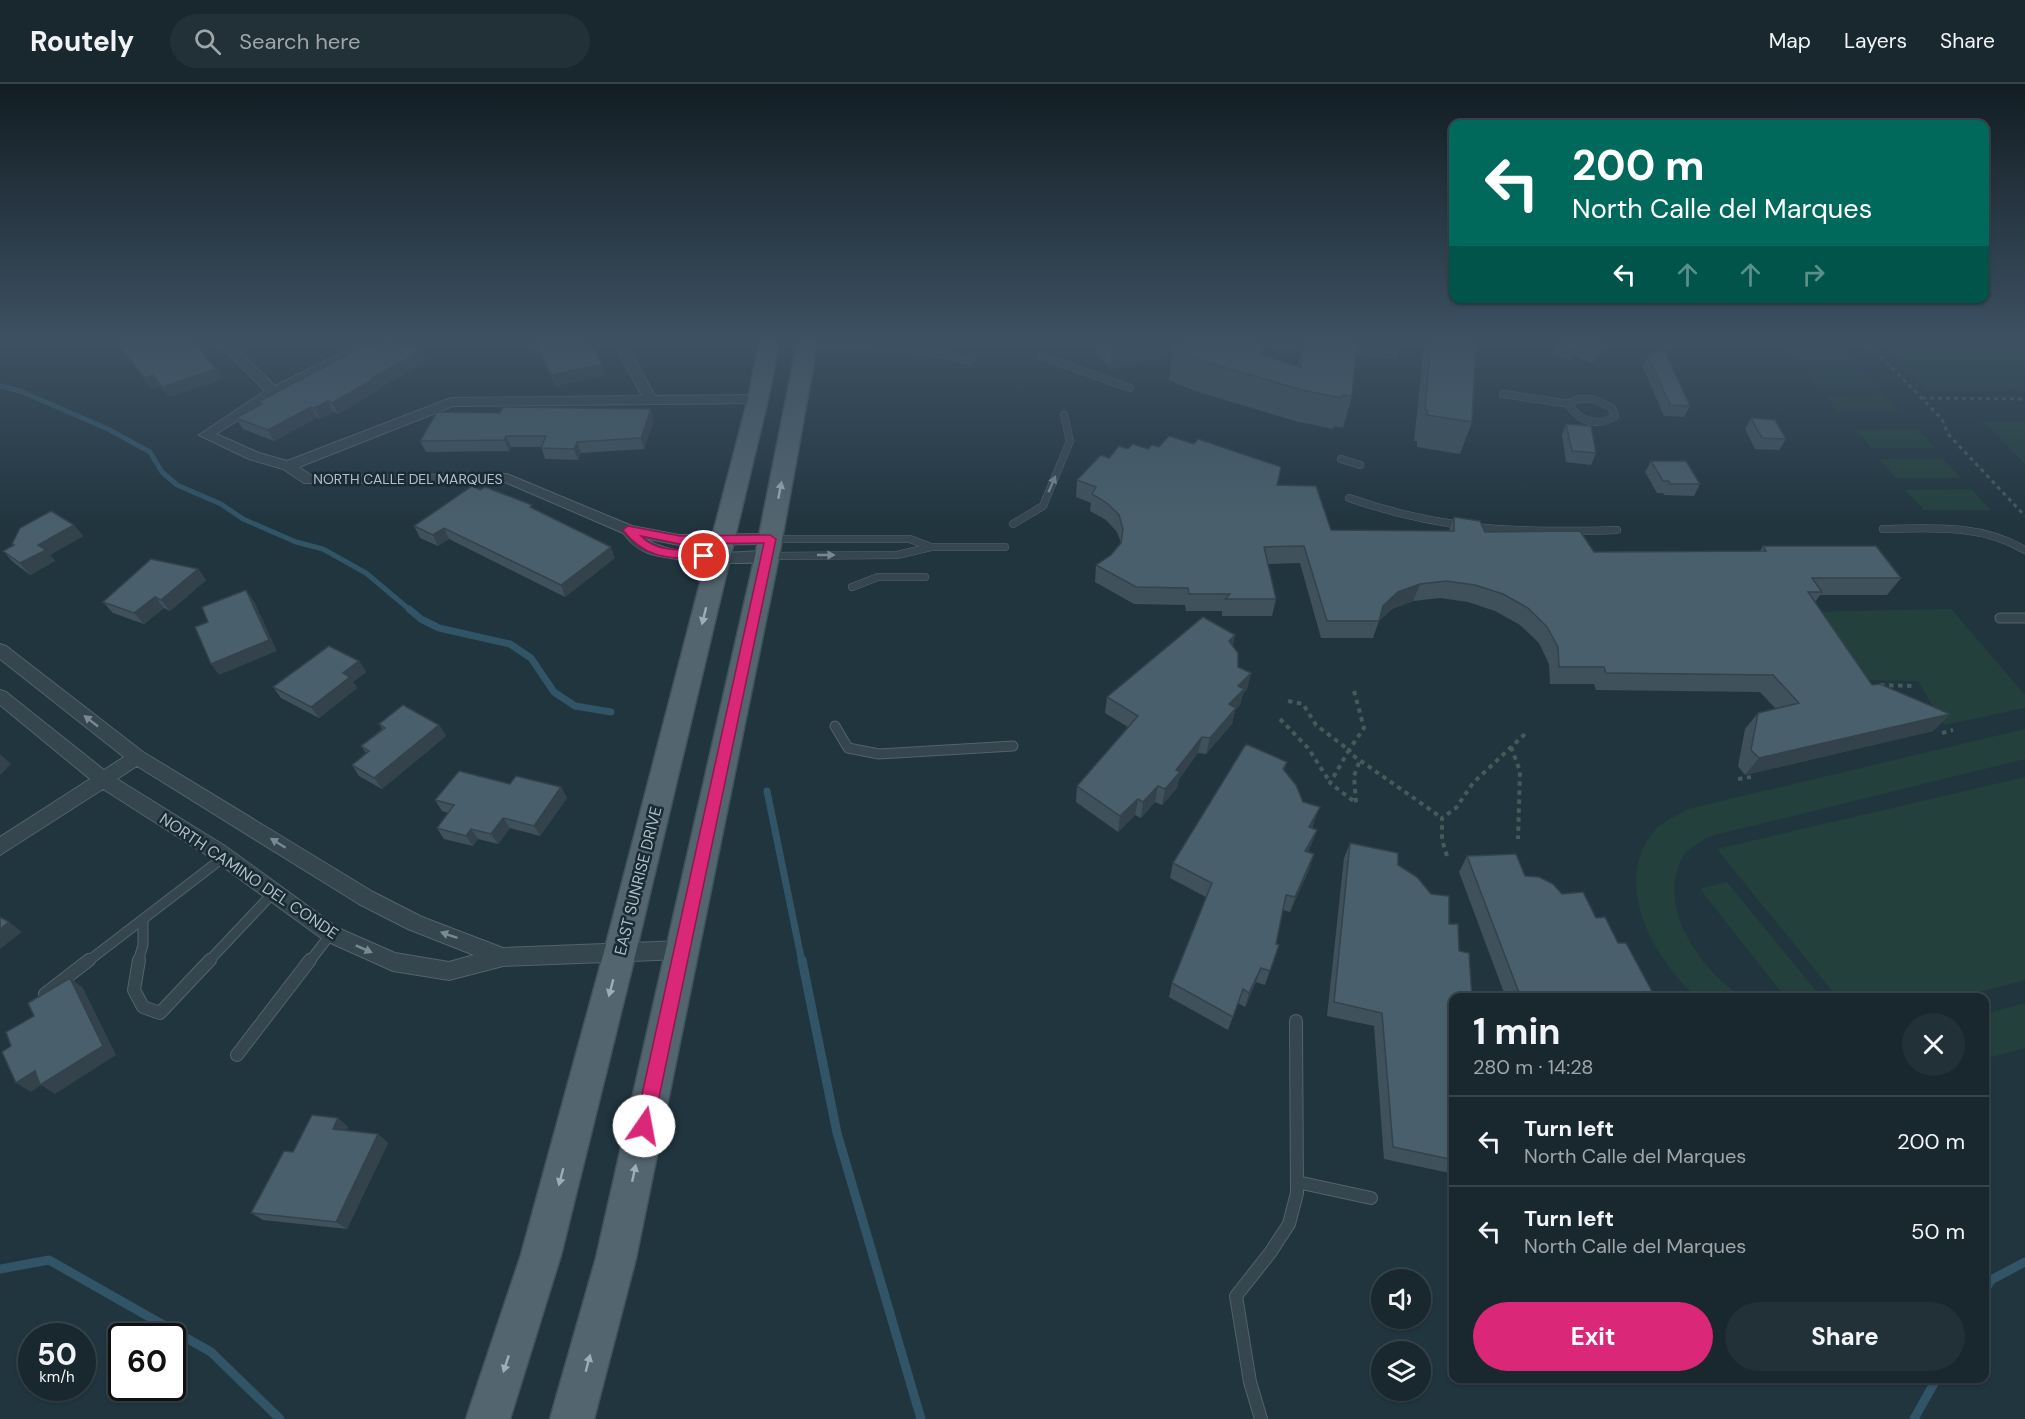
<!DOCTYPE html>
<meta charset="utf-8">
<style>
body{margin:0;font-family:"DM Sans",sans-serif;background:#223037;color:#f1f3f6;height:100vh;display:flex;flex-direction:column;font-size:22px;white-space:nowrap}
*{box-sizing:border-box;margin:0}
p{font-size:20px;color:#9fa6aa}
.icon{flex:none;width:33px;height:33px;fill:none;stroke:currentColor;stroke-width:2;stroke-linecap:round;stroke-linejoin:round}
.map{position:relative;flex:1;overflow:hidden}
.drawer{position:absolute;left:1449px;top:909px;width:540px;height:390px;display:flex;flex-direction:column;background:#19282f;border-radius:12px;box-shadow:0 2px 4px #0004,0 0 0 2px #37444b}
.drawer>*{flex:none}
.guide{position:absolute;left:1449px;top:36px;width:540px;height:183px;border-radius:12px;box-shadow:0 2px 4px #0004,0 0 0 2px #37444b;background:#00695c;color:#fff;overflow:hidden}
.fabs{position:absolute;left:1371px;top:1185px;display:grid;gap:12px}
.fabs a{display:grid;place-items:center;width:60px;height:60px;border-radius:50%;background:#19282f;box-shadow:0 2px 4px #0004,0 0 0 2px #37444b;font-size:30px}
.speed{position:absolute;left:18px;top:1239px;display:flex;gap:12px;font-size:30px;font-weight:700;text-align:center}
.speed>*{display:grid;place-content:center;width:78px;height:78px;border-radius:50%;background:#19282f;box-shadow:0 2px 4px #0004,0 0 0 2px #37444b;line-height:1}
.speed small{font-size:15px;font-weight:400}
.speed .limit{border:3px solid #111;border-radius:9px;background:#fff;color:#111}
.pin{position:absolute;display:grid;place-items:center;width:51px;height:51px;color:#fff;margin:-26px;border:3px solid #fff;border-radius:50%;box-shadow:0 2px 6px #0007}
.me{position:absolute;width:66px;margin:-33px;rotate:12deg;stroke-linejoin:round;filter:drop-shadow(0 0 4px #0008)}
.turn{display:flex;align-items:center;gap:21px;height:126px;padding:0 24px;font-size:27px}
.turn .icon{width:78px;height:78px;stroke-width:2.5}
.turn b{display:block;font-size:42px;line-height:51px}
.lanes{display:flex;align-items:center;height:57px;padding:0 24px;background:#0003;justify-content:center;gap:30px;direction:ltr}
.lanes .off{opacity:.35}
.round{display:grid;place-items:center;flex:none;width:63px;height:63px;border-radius:32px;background:#223037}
.summary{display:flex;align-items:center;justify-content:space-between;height:102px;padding:0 24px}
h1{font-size:36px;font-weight:700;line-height:45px}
.button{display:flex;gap:12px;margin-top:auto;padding:12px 24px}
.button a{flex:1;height:69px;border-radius:36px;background:#db2777;color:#fff;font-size:24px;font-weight:700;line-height:69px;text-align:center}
.button a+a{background:#223037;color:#f1f3f6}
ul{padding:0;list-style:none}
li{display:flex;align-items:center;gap:18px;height:90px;padding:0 24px;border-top:2px solid #37444b}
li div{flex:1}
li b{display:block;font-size:22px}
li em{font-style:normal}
header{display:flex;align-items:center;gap:36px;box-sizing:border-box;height:84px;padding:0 30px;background:#19282f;border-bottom:2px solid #37444b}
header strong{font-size:28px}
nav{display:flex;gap:33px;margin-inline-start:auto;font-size:21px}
.search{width:420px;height:54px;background:#223037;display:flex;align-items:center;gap:15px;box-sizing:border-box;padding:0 21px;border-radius:33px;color:#9fa6aa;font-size:22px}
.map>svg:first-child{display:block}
</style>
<header>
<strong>Routely</strong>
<div class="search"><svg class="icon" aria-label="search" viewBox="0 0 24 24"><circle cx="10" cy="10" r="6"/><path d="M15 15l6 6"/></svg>Search here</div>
<nav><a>Map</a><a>Layers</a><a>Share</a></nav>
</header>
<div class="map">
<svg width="2025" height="1335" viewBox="0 0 2025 1335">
<rect width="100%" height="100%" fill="#21353f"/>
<path fill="#23403d" d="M1632,255H1696L1702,264L1635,260Z
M1878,255H2025V306L1928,307Z
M1782,262H1839L1854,277L1796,278Z
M1860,285L1876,301L1817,302L1802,286Z
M1883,310L1900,327L1839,328L1824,311Z
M1982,337H2025V380Z
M1917,345L1935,364H1872L1855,346Z
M1942,374L1961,394H1896L1879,375Z
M1971,405L1991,426H1924L1905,406Z
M1951,525L2025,611V624L1944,641L1918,597L1857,596L1810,528Z
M2025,645V675L1707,753C1700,759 1687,765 1683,773C1655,822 1701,887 1742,913H1697C1654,876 1609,796 1656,745C1664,737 1678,731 1688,725Z
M2025,693V896L1960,913H1837L1717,765Z
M1727,798L1821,913H1785L1700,805Z
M2025,919V964L1985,975V930Z"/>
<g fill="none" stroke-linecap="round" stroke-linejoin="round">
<path stroke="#315466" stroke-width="5" d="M0,302L20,307L108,345L150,368L162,388L177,401L221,420L243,435L296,458L323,465L366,489L410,526"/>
<path stroke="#315466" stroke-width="7" d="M409,525L421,535L439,544L510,560L531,574L554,608L575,622L611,628
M767,707L802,878"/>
<path stroke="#315466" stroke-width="9" d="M802,876L837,1049L921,1335
M0,1185L49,1176L211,1268L280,1335
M1984,1208L1991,1196L2025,1178
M1914,1335L1937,1294"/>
<g stroke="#53636d" stroke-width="8">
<path id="lane-far2" d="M1263,255L1314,263
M807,261C862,260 915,263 969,277
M1346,266L1394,271
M1041,272L1130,304
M1503,310L1571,320
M1578,315H1593L1612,324L1615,332C1599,343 1581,338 1570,323L1573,317Z
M1341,375L1360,381
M1349,414C1444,447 1518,449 1617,446
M1013,440L1043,422L1070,357L1064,331
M1883,445C1933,444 1981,440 2025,466
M931,463H1005
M769,472L897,471L931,463L910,455H772
M852,503L878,493H925"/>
</g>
<g stroke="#53636d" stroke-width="11">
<path id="lane-far1" d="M2000,534H2025
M835,642L848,664L879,670L1013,662
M87,878L224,773
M138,878L143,861V835
M208,878L273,809
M309,878L331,850"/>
</g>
<g stroke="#53636d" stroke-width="14">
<path id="lane" d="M139,876L134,906L143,923L160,929L210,876
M45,910L89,876
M237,971L310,876
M1297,1098L1371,1114
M1261,1335L1250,1298L1236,1212L1270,1169L1289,1140L1297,1109L1296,937"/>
</g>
<g stroke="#53636d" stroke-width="2">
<path id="street" d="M214,255H227L275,302L369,255H385L278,311L216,350L259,369L287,377L451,314L642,312L612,255H624L655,312L758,311L765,315L758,319L453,322L299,383L312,392L507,390L632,442L679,451L770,450L778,455L770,460L679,461L644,454C679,476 727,468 767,467L775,472C765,486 666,476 648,469C637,465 630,458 623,449L505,398L304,399L283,385L249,375L199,351L265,307Z
M0,560L6,562L143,668L373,808L422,833L503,864L682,857L689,860L692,866L689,872L682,875L503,882L449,896L393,887L324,856L211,774L103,705L0,771V753L90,695L0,621V606L6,608L104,686L124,673L0,575ZM137,682L359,820L408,845L474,871L449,878L395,869L338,844L225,762L117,695Z"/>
</g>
<g stroke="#41525b" stroke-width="3">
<path id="primary" d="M760,255H780L768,315L636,868L561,1171L510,1335H466L521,1171L604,868L748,315Z
M798,255H818L779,472L636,1174L594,1335H550L596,1174L755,472Z"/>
</g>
<path stroke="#415c59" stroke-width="3" stroke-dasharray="4 4" stroke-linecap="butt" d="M1864,255L1942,335L1948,350L2025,432
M1922,314L2025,315"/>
<path stroke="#415c59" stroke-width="4" stroke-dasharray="4.5 4.5" stroke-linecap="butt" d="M1880,601L1912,602
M1354,607L1364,644L1349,666L1351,670L1442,734
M1288,617L1303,620L1316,641L1349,666L1330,699L1356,719L1354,692L1360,676
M1280,635L1308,664L1330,698
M1942,649L1953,646
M1511,663L1520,687L1518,755
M1738,695L1751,693
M1447,772L1442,756V734L1456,724L1473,699L1525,650"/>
<use href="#lane-far2" stroke="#35464f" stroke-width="7"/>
<use href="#lane-far1" stroke="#35464f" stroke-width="9"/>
<use href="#lane" stroke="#35464f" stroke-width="12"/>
<use href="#street" fill="#35464f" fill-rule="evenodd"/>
<use href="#primary" fill="#53656f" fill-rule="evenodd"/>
</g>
<path fill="#3f525c" d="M109,255H191L223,295L170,313L160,302L152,305L121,265Z
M528,255H588L602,280L605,291L556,302L539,269L535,270Z
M1097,255H1168L1166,275L1110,285L1096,269Z
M1304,255H1354L1352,312L1343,344L1334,342L1333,345L1295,337L1195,307L1169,296L1173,265L1264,271L1298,282Z
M1425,255H1476L1472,338L1460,370L1417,363V357H1414Z
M1561,255H1609L1607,260L1593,279L1573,272L1570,276L1552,270L1556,261Z
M365,265L421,267L426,278L378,305L379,306L338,330L333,328L320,335L317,334L274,357L243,345L236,334L260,321L258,318Z
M1648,272L1690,322L1684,333L1664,332L1643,283Z
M1751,334L1786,355L1779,366L1755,365L1745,345Z
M654,336L644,365L581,369L578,376L545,375L541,363H511L509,367L426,368L420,357Z
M1566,340L1596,369L1591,381L1566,378L1562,351Z
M1128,365H1148L1277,401L1331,446L1449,447L1454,433L1485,448L1594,468L1760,467L1763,462L1901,494L1887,511H1820L1815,518L1872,601L1950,630L1933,647L1745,691L1738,682L1745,645L1758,629L1776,625L1760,608L1596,606L1594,600H1550L1549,580L1539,559L1520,541L1495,527L1468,518L1440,514L1413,517L1392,525L1379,537L1373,554H1321L1300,479L1268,480L1276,515L1272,532H1222V527H1186L1185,521L1134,520L1095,498L1096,481L1111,471L1121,459L1117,448L1106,436L1090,427L1091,419L1076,413L1077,396L1109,374Z
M1651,377L1700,400L1694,412L1664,411L1663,409H1657L1645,388Z
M533,424L615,474L565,513L449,455L438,462L420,454L414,442Z
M74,441L83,452L50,471L55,477L30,491L13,478L3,467L14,461L12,460Z
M198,485L206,496L170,527L164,524L144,540L113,529L103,518Z
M1233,563L1238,583L1251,589L1247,605L1243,610L1240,621L1235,626L1232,640L1206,670L1198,669L1179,695L1177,704L1162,721L1155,718L1141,734L1135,731L1118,748L1076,718L1077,702L1128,643L1105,629L1107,613Z
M359,577L366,588L353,598L357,604L319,634L281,614L273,603Z
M379,640L439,641L446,652L382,705L359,692L352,681L366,669L361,662L382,645Z
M1287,678L1284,686L1314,739L1312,744L1317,746L1311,761L1308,768L1314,770L1309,786L1290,828L1283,826L1276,860L1279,861L1265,901L1256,898L1245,923L1238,919L1228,946L1169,913L1172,899L1206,813L1170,794L1173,779Z
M510,700L561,703L567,714L540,752L510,744L498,760L478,755L473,762L444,755L437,744L449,729L442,727L435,716Z
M1350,759L1398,781L1449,840L1454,914V1090L1384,1075L1374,942L1327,932L1344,774Z
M1467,772L1525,792L1562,810L1596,834L1618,859L1654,914H1506L1459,788Z
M338,1034L348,1043L346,1047L378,1050L388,1059L347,1145L263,1136L251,1129L293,1068Z"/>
<path fill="#33424b" d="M647,255H658L648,257Z
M1112,255H1168L1166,275L1110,285Z
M1265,255H1267L1263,276L1259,270Z
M1608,255H1609L1607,260L1593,279L1597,270Z
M535,258L539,269L535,270L531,259Z
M421,267L426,278L378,305L379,306L338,330L332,319L372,294Z
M602,280L605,291L556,302L552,291Z
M216,285L223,295L170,313L162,303Z
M153,291L160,302L152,305L145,294Z
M328,317L333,328L320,335L314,324Z
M311,323L317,334L274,357L268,346Z
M651,325L654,336L644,365L641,354Z
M506,352L511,363L509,367L504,356Z
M577,358L581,369L578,376L574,365Z
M74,441L83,452L50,471L55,477L30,491L20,479L38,461Z
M444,444L449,455L438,462L433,451Z
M611,463L615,474L565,513L561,501Z
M198,485L206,496L170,527L161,516Z
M1420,500L1413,517L1392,525L1379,537L1383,522L1398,508Z
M246,506L254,517L277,567L219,591L211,580Z
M155,513L164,524L144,540L134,529Z
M1235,551L1232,568L1229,557Z
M359,577L366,588L353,598L357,604L319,634L311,623L343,589Z
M1251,589L1247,605L1243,610L1240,621L1235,626L1232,640L1206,670L1210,654L1238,602Z
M1950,630L1933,647L1745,691L1759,674Z
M439,641L446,652L382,705L374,694Z
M1202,653L1198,669L1179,695L1177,704L1162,721L1165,705L1176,686Z
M0,670L11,680L0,691Z
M1158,702L1155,718L1141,734L1143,718Z
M561,703L567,714L540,752L534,742Z
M1138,715L1135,731L1118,748L1120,732Z
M1320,723L1314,739L1303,758L1309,743Z
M503,734L510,744L498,760L491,750Z
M471,745L478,755L473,762L466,752Z
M1317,746L1311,761L1300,782L1305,767Z
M1314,770L1309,786L1290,828L1295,813Z
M9,838L22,848L0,865V845Z
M1261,884L1256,898L1245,923L1249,909Z
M70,894L83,904L116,971L55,1010L41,1001L31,1008L16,999Z
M338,1034L348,1043L343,1053L333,1045Z
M378,1050L388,1059L347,1145L336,1138Z"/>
<path fill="#495f6b" stroke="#33424b" stroke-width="1.5" d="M114,255H191L216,285L162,303L153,291L145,294Z
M383,255H392L421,267L372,294L374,295L332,319L328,317L314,324L311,323L268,346L236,334L262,320L258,318L337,276L361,263L365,265Z
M529,255H588L602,280L552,291L535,258L531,259Z
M1183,255H1265L1259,270L1301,283L1304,255H1354L1357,256L1352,312L1342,311L1341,314L1302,306L1199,276L1173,265Z
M1431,255H1476L1472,338L1427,331V326H1425Z
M1561,255H1608L1597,270L1577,263L1574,267L1556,261Z
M1664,265L1690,322L1670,321L1648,272Z
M503,323L651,325L641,354L577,358L574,365L541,364L546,352H506L504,356L420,357L437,328L500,329Z
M1751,334L1775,336L1786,355L1762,354Z
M1566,340L1591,342L1596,369L1572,367Z
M1169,352L1194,360L1198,355L1281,383L1277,401L1316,402L1331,446L1454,447V433L1480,437L1485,448L1580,447L1594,468L1766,467L1763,462H1876L1901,494H1812L1822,508H1808L1872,601L1880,600L1950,630L1759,674L1751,666L1758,629L1799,619L1773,591L1606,589L1604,583H1559L1558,563L1547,543L1528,524L1503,510L1475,501L1446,497L1420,500L1398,508L1383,522L1379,537H1327L1304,462L1264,463L1276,515H1225L1230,510H1189L1188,504L1136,503L1096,481L1111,471L1121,459L1123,445L1119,431L1107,419L1092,410L1096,403L1077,396L1101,371L1109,374L1119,362L1128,365L1133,360L1148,365L1152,361L1159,363Z
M1651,377H1686L1700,400H1670L1669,397H1663Z
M472,402L480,406L485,403L532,421L530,423L611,463L561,501L444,444L433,451L414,442Z
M51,427L74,441L38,461L46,466L20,479L3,467L14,461L12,460L20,444Z
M151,475L198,485L161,516L155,513L134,529L103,518Z
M246,506L269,556L211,580L195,543L208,538L202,523Z
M1203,533L1235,551L1229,557L1238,569V583L1251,589L1238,602L1244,605L1229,620L1236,624L1210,654L1202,653L1176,686L1180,688L1165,705L1158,702L1143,718L1138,715L1120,732L1077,702L1138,632L1107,613Z
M329,562L359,577L343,589L350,593L311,623L273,603Z
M403,621L439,641L374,694L352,681L369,667L361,662L385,644L379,640Z
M1246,660L1287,678L1283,685L1296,701L1303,718L1320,723L1309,743L1317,746L1305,767L1314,770L1295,813L1286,811L1276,860L1279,861L1270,887L1261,884L1249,909L1243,905L1233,933L1172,899L1212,799L1173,779Z
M459,687L510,700L516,692L561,703L534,742L503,734L491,750L471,745L466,752L437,744L454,721L435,716Z
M1350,759L1398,769V781L1417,793L1431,810L1449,812V840H1458L1459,867L1469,869L1472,914H1454V1076L1393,1063L1382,929L1334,918Z
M1516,770L1525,792L1539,793L1553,800L1562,810L1583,808L1596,834L1605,833L1618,859H1626L1655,913L1521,914L1467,772Z
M0,833L9,838L0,845Z
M70,894L103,962L40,1001L35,987L16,999L2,968L11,962L6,948L34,932L28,919Z
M312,1031L338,1034L333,1045L378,1050L336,1138L251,1129L284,1067L293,1068Z"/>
<defs><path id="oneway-solid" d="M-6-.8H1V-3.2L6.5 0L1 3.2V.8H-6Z" transform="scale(1.5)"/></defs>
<g fill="#798993">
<use href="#oneway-solid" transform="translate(1052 400) rotate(-67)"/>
<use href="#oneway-solid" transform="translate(826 471)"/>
<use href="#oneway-solid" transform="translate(91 637) rotate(-142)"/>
<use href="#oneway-solid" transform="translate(278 759) rotate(-148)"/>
<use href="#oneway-solid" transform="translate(449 851) rotate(-161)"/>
<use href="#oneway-solid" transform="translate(364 865) rotate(24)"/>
</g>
<g fill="#9eaeb8">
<use href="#oneway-solid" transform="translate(780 406) rotate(-79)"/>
<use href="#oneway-solid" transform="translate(704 532) rotate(104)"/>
<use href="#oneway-solid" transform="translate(611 904) rotate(105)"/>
<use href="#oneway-solid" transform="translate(634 1089) rotate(-78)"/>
<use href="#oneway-solid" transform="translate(561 1093) rotate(105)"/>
<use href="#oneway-solid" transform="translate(588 1279) rotate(-75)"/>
<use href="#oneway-solid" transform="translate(506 1280) rotate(108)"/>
</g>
<linearGradient id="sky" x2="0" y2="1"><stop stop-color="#121d23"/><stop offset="0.58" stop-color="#3d5163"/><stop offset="1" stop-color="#3d5163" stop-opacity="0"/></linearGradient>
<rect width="2025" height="442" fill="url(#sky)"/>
<path fill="#db2777" stroke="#8e194d" stroke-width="1.5" d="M628,442L680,452L770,451L776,455L653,1042L650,1048L644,1050L638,1048L635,1042L764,459L680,460L641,452C663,475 696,459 710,472L704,476C670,474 645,475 623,446Z"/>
<g text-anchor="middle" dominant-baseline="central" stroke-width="5" stroke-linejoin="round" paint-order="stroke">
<g font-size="14" fill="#b1c0ca" stroke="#1a2b34">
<text x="408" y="395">NORTH CALLE DEL MARQUES</text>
</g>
<g font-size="16" fill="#b1c0ca" stroke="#1a2b34">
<text transform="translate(249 792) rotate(34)">NORTH CAMINO DEL CONDE</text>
<text transform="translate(638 797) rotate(-76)">EAST SUNRISE DRIVE</text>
</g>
</g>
</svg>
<div class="fabs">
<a><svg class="icon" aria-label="sound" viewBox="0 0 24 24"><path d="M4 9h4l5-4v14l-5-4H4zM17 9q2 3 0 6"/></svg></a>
<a><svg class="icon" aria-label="layers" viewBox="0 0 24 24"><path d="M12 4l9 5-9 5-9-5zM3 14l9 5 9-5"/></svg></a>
</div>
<div class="speed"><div>50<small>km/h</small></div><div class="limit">60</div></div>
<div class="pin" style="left:704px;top:472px;background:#d93025"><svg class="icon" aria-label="arrive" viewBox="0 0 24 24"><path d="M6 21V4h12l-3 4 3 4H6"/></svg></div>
<svg class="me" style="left:644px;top:1042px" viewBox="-20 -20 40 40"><circle r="19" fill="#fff"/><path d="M0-13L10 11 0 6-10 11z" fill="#db2777"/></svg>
<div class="guide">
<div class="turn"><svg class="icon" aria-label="left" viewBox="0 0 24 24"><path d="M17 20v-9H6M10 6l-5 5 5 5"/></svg><div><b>200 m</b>North Calle del Marques</div></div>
<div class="lanes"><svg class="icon" aria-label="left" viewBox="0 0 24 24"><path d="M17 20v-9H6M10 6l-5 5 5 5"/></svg><svg class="icon off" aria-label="ahead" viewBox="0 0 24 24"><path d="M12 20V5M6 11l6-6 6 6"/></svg><svg class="icon off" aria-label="ahead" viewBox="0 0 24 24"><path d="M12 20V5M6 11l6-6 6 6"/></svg><svg class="icon off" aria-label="right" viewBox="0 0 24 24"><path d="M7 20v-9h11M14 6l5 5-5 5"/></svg></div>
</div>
<section class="drawer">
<div class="summary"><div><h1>1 min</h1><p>280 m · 14:28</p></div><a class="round"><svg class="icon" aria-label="close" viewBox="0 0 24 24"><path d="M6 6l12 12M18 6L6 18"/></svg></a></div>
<ul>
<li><svg class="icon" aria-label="left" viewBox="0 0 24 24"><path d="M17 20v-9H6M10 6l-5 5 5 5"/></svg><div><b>Turn left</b><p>North Calle del Marques</p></div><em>200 m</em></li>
<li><svg class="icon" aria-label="left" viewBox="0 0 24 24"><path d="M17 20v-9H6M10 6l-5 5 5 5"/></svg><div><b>Turn left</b><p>North Calle del Marques</p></div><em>50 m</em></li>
</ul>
<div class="button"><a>Exit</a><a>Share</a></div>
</section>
</div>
